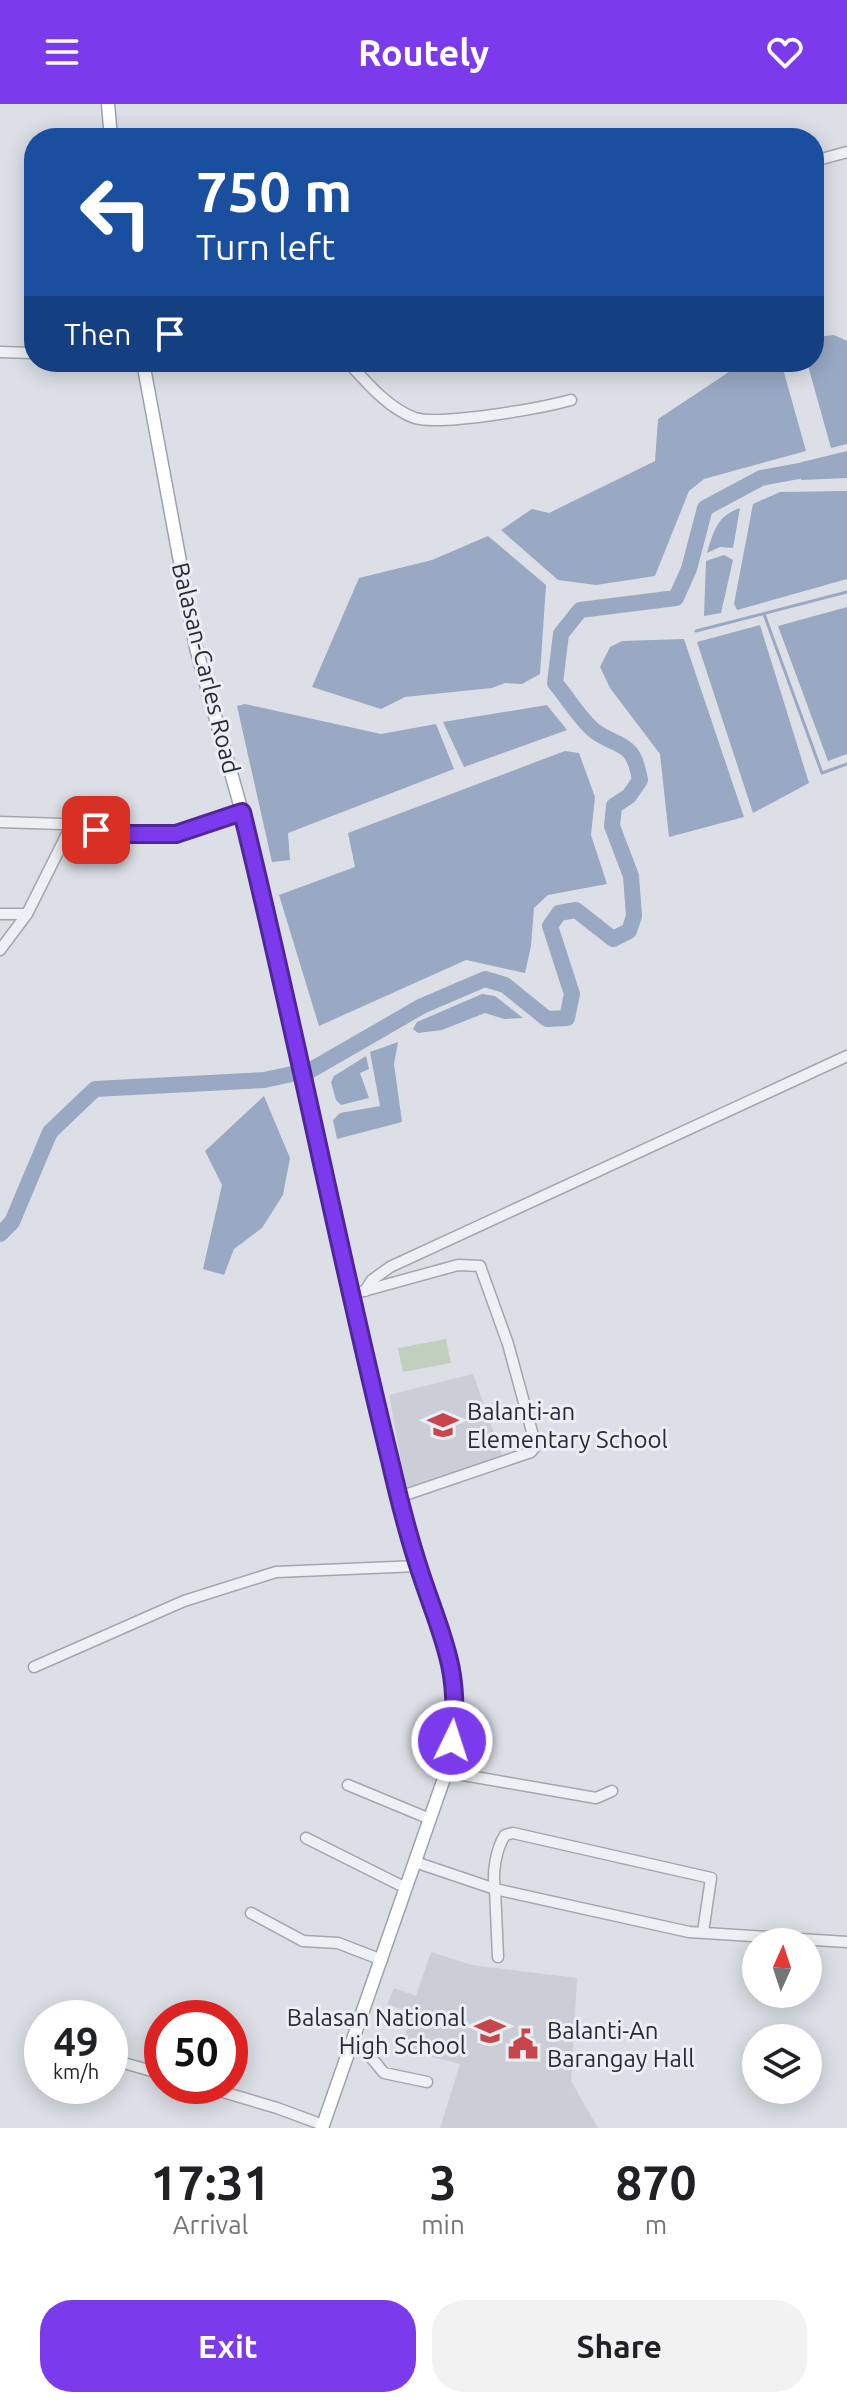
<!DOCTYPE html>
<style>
body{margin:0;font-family:Ubuntu,sans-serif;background:#f2f2f2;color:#202124;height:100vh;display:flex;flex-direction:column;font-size:30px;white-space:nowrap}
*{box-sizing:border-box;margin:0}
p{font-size:26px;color:#757577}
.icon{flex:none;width:44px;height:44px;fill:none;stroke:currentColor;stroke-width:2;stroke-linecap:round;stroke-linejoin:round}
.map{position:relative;height:2024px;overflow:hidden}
.sheet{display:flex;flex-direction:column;background:#fff;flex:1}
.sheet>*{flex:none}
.top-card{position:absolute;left:24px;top:24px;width:800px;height:244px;border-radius:32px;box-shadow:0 4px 20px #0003;background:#1a4fa0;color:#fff;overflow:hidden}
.needle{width:52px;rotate:3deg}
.controls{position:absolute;left:742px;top:1824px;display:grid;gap:16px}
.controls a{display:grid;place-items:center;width:80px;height:80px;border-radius:50%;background:#fff;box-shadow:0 4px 20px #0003;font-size:40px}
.speed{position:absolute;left:24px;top:1896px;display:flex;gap:16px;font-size:40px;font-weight:700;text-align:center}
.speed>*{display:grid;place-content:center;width:104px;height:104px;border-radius:50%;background:#fff;box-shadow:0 4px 20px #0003;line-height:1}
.speed small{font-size:20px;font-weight:400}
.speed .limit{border:12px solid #d22;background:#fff;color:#111}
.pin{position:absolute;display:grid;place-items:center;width:68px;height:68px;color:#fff;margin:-34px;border-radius:16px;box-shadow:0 4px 12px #0006}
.me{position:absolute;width:88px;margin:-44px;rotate:4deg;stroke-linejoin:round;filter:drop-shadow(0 0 6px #0008)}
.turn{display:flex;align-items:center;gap:28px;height:168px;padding:0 40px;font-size:36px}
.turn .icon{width:104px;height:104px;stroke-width:2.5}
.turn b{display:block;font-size:56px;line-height:68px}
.then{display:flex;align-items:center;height:76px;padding:0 40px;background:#0003;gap:16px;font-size:30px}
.eta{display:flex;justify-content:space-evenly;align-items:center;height:136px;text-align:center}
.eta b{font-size:48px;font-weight:700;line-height:56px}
.button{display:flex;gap:16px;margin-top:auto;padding:16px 40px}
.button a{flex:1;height:92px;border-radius:32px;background:#7c3aed;color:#fff;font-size:32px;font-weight:700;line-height:92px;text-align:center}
.button a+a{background:#f2f2f2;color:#202124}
header{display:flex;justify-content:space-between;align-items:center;height:104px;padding:0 40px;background:#7c3aed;color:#fff;font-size:36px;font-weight:700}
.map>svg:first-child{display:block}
</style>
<header><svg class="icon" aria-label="menu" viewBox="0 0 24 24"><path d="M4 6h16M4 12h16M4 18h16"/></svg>Routely<svg class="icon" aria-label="heart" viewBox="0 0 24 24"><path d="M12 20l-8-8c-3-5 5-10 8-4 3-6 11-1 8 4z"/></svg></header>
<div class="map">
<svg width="847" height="2024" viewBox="0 0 847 2024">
<rect width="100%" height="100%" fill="#dcdfe6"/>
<path fill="#cbced7" d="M473,1270L502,1351L406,1383L389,1291Z
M431,1848L472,1861L577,1874L571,1977L598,2024H440L460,1960L401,1945L412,1909L387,1900L394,1884L416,1892Z"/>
<path fill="#c0cfbe" d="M446,1235L451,1259L403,1268L398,1244Z"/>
<path fill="#99a9c4" d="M834,231L847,237V340L831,344L807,258H814V233Z
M744,258H781L806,347L704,375L689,387L655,472L596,481L558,476L501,426L532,405L549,409L655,357L658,315Z
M847,347V374L801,376L802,358Z
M847,387V475L737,506L734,500L753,400L780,388Z
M740,404L733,444L720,443L707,449C714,426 717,412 740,404Z
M488,432L546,481L540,570L522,580L505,579L492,584L405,593L381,605L312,583L359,474L432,456Z
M724,451L733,456L721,509L704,512L706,457Z
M847,503V650L828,657L778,522Z
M760,521L809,679L753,709L697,538Z
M684,535L744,713L669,733L660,650L610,584L600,563L610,543L622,537Z
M245,600L381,630L436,620L454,665L288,729L290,756L272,758L237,602Z
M547,601L567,626L464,663L443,618Z
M565,647L579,649L595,693L591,731L607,780L548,791L534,804L531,842L525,869L466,856L319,922L279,791L355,763L348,729Z
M482,890L495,892L523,914L504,915L485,909L442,926L418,929L413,925L417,918Z
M398,938L394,960L402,1018L337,1035L333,1016L340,1009L380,1002L370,948Z
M366,952L369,965L360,969L369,994L341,1001L336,996L331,978L334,972Z
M264,992L290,1054L283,1091L262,1124L234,1145L224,1171L203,1165L222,1081L205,1047Z"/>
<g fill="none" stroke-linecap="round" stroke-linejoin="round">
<path stroke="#99a9c4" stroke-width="3" d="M764,510L822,669L847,660
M696,527L847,488"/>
<path stroke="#99a9c4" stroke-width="16" d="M0,1130L12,1118L50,1028L95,985L264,976L311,966L422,902L485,875L505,881L547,915L567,914L572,890L550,822L559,809L576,806L613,835L629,827L634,812L631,772L612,722L614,702L629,692L640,676C633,637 623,646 596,628C581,617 568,594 555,579L561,530L580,506L676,494L689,465L705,404L761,374L847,358"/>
<g stroke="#a2a6af" stroke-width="13">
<path id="minor" d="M814,57L847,48
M0,248L34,249
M348,258C366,278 389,305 415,314C442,322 542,304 571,296
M0,718L62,720L121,730L157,731L176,730L242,708
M0,810H27
M0,846L27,810L71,722
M365,1187L372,1176L390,1163L847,952
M349,1191L458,1161L480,1162L508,1240L534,1335L535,1343L531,1348L399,1393
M34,1563L184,1497L276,1468L418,1462
M446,1668L596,1694L612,1687
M348,1681L430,1715
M306,1734L406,1784
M415,1758L495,1785L498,1853
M251,1809L303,1837L338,1839L382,1856
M703,1828L711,1774L513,1729L505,1731C496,1745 492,1769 495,1785L689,1828L847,1838
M352,1940L369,1951L384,1969L427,1978
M110,1955L162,1970
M203,1982L277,2004L323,2021"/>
</g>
<g stroke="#9ca2b1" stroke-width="15">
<path id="major" d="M108,0L111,34
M143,258L196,544L242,708L259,777L305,980L349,1191L399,1393L418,1462L444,1534L453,1567L455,1614L449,1660L322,2024"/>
</g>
<use href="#minor" stroke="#eff0f4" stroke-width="10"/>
<use href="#major" stroke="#fff" stroke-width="12"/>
</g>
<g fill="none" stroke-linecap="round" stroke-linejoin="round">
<g stroke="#51269a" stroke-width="20">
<path id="route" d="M96,726L121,730H176L242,708C295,923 337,1141 390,1356C398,1391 407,1427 418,1461C439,1528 462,1563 452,1637"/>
</g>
<use href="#route" stroke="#7c3aed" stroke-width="14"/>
</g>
<defs>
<g id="school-bare" transform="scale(2.4)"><path d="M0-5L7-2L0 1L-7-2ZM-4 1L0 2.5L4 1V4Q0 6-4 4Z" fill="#c6464c" stroke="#ebeef3" stroke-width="2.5" paint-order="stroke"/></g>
<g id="civic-bare" transform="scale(2.4)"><path d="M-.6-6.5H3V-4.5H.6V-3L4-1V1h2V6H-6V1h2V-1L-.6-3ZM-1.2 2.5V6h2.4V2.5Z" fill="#c6464c" stroke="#ebeef3" stroke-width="2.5" paint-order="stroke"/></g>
</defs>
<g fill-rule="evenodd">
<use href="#school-bare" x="443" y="1321"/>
<use href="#school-bare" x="490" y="1927"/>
<use href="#civic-bare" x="523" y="1940"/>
</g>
<g text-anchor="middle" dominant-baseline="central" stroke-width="6" stroke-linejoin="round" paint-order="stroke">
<g font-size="24" fill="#272c3b" stroke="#ebeef3">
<text transform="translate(206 564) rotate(76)">Balasan-Carles Road</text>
</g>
<g font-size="24" fill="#272c3b" stroke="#ebeef3" text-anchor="start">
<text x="467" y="1307">Balanti-an<tspan x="467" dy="28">Elementary School</tspan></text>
<text x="466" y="1913" text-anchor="end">Balasan National<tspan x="466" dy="28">High School</tspan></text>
<text x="547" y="1926">Balanti-An<tspan x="547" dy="28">Barangay Hall</tspan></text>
</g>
</g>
</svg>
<div class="controls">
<a><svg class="needle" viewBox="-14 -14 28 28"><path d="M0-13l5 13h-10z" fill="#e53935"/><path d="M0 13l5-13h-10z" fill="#757577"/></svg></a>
<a><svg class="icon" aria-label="layers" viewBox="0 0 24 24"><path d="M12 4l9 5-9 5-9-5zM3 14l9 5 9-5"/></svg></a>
</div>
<div class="speed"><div>49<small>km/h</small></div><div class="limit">50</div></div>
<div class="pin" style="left:96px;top:726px;background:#d93025"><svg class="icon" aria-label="arrive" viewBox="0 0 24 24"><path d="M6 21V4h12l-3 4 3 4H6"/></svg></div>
<svg class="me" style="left:452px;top:1637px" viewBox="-20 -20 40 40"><circle r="17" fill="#7c3aed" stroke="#fff" stroke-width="3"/><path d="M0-11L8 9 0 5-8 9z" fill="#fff"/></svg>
<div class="top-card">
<div class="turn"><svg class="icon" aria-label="left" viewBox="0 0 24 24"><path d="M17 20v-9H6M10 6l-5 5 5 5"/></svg><div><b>750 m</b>Turn left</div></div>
<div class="then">Then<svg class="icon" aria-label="arrive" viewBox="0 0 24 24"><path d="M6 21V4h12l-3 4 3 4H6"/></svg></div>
</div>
</div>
<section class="sheet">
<div class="eta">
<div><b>17:31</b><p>Arrival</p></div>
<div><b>3</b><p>min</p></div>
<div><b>870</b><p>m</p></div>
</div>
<div class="button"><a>Exit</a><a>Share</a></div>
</section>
